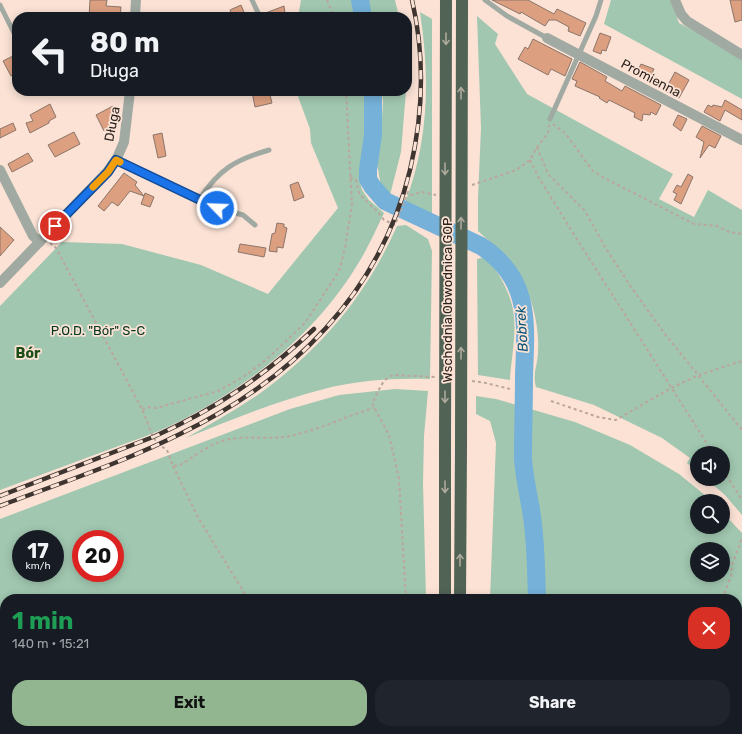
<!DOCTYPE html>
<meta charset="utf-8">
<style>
body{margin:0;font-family:Rubik,sans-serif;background:#20242c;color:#f1f3f6;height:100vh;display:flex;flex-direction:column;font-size:15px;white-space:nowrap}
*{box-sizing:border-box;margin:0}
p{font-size:13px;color:#9ea1a6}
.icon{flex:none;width:22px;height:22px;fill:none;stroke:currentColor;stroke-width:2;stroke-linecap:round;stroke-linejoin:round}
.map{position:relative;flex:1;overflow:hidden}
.drawer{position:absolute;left:0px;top:594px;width:742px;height:140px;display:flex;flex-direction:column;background:#171b24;border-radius:16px 16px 0 0;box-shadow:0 2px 10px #0003}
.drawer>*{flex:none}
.top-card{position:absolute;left:12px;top:12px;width:400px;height:84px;border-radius:16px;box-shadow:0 2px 10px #0003;background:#171b24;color:#f1f3f6;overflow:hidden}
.tools{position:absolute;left:690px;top:446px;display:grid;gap:8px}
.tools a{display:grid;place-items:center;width:40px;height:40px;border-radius:50%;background:#171b24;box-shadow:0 2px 10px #0003;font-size:20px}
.speed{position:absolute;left:12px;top:530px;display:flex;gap:8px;font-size:20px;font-weight:700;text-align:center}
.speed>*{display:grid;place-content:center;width:52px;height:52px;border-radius:50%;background:#171b24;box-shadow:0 2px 10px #0003;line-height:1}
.speed small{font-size:10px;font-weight:400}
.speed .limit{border:6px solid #d22;background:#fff;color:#111}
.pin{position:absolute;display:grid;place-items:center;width:34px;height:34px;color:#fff;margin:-17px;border:2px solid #fff;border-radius:50%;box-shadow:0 1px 4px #0007}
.me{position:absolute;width:44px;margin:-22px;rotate:294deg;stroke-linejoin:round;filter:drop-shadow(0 0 3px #0008)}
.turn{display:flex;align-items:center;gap:14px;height:84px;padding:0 12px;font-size:18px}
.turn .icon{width:52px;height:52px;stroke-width:2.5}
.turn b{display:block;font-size:28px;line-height:34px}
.round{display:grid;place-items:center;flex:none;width:42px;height:42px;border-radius:16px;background:#20242c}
.head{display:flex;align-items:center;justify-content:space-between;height:68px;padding:0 12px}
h1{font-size:24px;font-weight:700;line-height:30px;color:#1e9e55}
.action{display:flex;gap:8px;margin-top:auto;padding:8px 12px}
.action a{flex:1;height:46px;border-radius:16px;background:#92b790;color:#111;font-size:16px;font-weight:700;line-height:46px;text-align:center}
.action a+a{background:#20242c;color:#f1f3f6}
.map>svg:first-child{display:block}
</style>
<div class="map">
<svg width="742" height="734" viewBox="0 0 742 734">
<rect width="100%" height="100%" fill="#fbe2d5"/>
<path fill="#a1c7b0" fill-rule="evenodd" d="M301,0H352L356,17H298Z
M367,0H395L399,17H372Z
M611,0H671L679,23L742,56V99L604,24Z
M420,12L432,19V215L405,203C429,140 430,78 420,12Z
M477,16L498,34L495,44L527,94L673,174L659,199L694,217L708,190L742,210V515L725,495L706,479H723V453H697V472L687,463L690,458L662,438L594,405L536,387C532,373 538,365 538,351C540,321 528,280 507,258C498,248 488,240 478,231V198L481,128Z
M296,91H364L366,131L359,176L362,190L369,200L384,213C375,232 367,250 356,267C314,335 249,386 178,422C155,434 129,442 105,451C70,464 35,477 0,490V306L62,242L122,244L201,265L268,294L338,208L311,143L310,129Z
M382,91H406L401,152L390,195L381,187L377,163L381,135L383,101Z
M406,225L428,239L432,251L430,379C394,378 358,380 324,389C277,401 231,420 186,438C211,424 236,410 259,394C321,349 366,296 397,226Z
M485,257C499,271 513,297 514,318C516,338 511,360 510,380L478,375L477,259Z
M395,389L428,391L424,436L423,483L426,599H5V659H0V519L290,409L339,395ZM21,539H55V573H21ZM81,539H115V573H81Z
M476,396L496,399L575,422L630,445L679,474L712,501H697V527H723V513L742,533V734H479V729H737V599H490L496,443L490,421L476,414ZM697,549H723V575H697Z
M256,729H429V734H262Z"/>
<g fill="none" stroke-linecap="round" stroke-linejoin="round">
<path stroke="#75b1d8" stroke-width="18" d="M360,0L363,17
M373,91V135L368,170V179L372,186L385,201L481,246C531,279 526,322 524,375C524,402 523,430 523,458C524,476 528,492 531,510C536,539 536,569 537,599
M534,734L535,729"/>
</g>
<path fill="#dc9f80" stroke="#8b756a" d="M90,0H107L106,6L121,7L120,17H89Z
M492,0H528L554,14L557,9L586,23L580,36L568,31L569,27L556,20H549L545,26L521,12L520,14Z
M730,0H742V20L735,22Z
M241,5L246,17H233L230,10Z
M284,6L285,13L276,17H264L263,14Z
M600,33L611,37L606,51L602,50L601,54L593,51Z
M533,39L572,59L565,76L551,69L548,75L518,59L525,47L528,49Z
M17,54V73L11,76L3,61Z
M580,62L607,77L605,81L622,91L625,86L661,105L656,115L651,112L650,115L643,114L642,121L634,117L635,113L609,100L607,103L599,98L600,97L575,86L577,81L572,79Z
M641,64L654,69L649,80L636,74Z
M675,72L689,80L679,98L667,92L670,86L668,85Z
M256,91H269L272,103L255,107L252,92Z
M725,100L742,110V120L725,110L720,121L704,112L708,105L712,107L713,105L722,107Z
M50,104L56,117L49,121V123L30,133L26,123L33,121L30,115Z
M113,106L118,114L114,116L118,124L104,131L96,115Z
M678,115L687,119L681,131L673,125Z
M13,123L16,130L0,138V129Z
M702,126L721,136L715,148L709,145L700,158L704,142L696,137Z
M74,132L80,144L55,157L48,145Z
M162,133L166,156L158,158L153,135Z
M28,153L33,161L12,172L8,164Z
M124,173L137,182L135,185L144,196L145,193L154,197L150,207L141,204L144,196L130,191L118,206L112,202L104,211L98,206Z
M688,174L693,177L681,204L674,200L677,194L673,192L677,185L681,187Z
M298,182L304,197L294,201L290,185Z
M277,223L284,224V227L287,228L283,248L277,247V252L269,251L272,234L275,233Z
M0,227L14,240L0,256Z
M240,244L266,248L264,257L238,252Z"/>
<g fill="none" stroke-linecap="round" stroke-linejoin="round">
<path stroke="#baa69c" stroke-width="2" stroke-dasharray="3 3" stroke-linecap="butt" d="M327,0L334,17
M553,124L565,133L593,171L608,180L694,224L717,226L729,232L742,234
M537,147L548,174L585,211L605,247L631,287L665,334L742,430
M530,160L539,178L573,233L713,453
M350,177L356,180L359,193L368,203L378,212L384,220L395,225L408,192L411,195L422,192L436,195
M472,185L516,170L530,160L537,147L548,133L549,125
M50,243L56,248L142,409L153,437L158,444L167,450L173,466L180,465C192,458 204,448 217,443C239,433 267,441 290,436C319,430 346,416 374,408
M472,381L486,383L510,389
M551,401L598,417L616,420L671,388L699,375L742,361
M142,409L149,407L156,408L218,391L243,377L267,359L305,323L339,271L345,248L352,205L346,91
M173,466L199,519L248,599
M723,470L742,500
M406,599L399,479L389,435L372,403C379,393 380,380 393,375L436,377
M722,599L731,576L732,565L742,538
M362,729L365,734
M383,734L387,729"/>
<path stroke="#a1aaa2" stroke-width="5" d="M252,0L260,17
M485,0L507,16L547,38
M0,5L17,39
M550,119L596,16L601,0
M116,160L217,208L243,215L255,225
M199,200C219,169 235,160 269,150
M0,671H5
M192,734L193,729
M679,734L680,729"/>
<path stroke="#a1aaa2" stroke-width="10" d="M675,0L681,14L687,21L742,55
M135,17L136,0
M547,38L742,140
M0,170L33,236L40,242
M0,283L107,172L117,158L124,142L130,91"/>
<path stroke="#506355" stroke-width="12" d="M445,599V448
M460,599L461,448
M443,734V729
M460,734V729"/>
<g stroke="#3f3530" stroke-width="4.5">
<path id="rail" d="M0,496L153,437C216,409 264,376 314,329
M0,506C60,483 122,463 180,434C292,380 380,294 410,170C423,115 425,56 412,0"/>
</g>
<use href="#rail" stroke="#fbe2d5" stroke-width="3" stroke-dasharray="9" stroke-linecap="butt"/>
<path stroke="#506355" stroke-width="12" d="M445,448L446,0
M461,448L462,0"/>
</g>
<defs><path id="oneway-shaft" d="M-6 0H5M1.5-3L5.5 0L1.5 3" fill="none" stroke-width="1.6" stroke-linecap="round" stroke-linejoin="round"/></defs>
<g stroke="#aea99b">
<use href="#oneway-shaft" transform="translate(446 39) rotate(90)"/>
<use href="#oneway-shaft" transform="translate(461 93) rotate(-90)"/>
<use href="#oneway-shaft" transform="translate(445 169) rotate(90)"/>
<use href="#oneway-shaft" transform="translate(461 223) rotate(-90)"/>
<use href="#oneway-shaft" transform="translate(461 353) rotate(-90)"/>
<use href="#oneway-shaft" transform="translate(445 397) rotate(90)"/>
<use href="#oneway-shaft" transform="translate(445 487) rotate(90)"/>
<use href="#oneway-shaft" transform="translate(460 560) rotate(-90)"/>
</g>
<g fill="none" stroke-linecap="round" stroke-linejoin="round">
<g stroke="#114b97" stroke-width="10">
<path id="route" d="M55,226L108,172L116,160L217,208"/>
</g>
<use href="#route" stroke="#1a73e8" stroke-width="7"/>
<path stroke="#f59e0b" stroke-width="7" d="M93,187L108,172L116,160L120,162"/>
</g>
<g text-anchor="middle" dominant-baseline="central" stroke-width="3.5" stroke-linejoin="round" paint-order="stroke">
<g font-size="13" fill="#2a221d" stroke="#fbe2d5">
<text transform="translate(651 78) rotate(28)">Promienna</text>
<text transform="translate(112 124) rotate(-79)">Długa</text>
<text transform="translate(447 300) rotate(-90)">Wschodnia Obwodnica GOP</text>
</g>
<g font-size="13" fill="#00351e" stroke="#fbe2d5">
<text x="98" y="330">P.O.D. "Bór" S-C</text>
</g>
<g font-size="14" font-style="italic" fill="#06557b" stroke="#fbe2d5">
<text transform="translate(522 329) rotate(-93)">Bobrek</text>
</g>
<g font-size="14" font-weight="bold" fill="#1d4e17" stroke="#fbe2d5">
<text x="28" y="353">Bór</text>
</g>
</g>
</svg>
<div class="tools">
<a><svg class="icon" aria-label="sound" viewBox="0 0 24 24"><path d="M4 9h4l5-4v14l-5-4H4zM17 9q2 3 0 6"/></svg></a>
<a><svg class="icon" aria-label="search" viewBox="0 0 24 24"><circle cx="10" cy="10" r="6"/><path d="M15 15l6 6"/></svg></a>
<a><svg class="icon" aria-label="layers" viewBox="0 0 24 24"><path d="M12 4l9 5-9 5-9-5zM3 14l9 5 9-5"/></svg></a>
</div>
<div class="speed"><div>17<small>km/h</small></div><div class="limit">20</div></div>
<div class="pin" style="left:55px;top:226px;background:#d93025"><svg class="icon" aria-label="arrive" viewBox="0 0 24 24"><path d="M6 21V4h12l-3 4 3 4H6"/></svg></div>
<svg class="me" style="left:217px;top:208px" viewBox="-20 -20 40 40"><circle r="17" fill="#1a73e8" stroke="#fff" stroke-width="3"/><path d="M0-11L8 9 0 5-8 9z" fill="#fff"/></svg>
<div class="top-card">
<div class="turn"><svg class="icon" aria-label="left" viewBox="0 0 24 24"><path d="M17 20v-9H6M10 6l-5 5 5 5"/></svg><div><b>80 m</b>Długa</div></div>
</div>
<section class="drawer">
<div class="head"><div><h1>1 min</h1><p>140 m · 15:21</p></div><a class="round" style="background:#d93025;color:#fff"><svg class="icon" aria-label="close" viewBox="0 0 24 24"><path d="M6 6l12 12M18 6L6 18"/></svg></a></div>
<div class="action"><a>Exit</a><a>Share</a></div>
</section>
</div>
